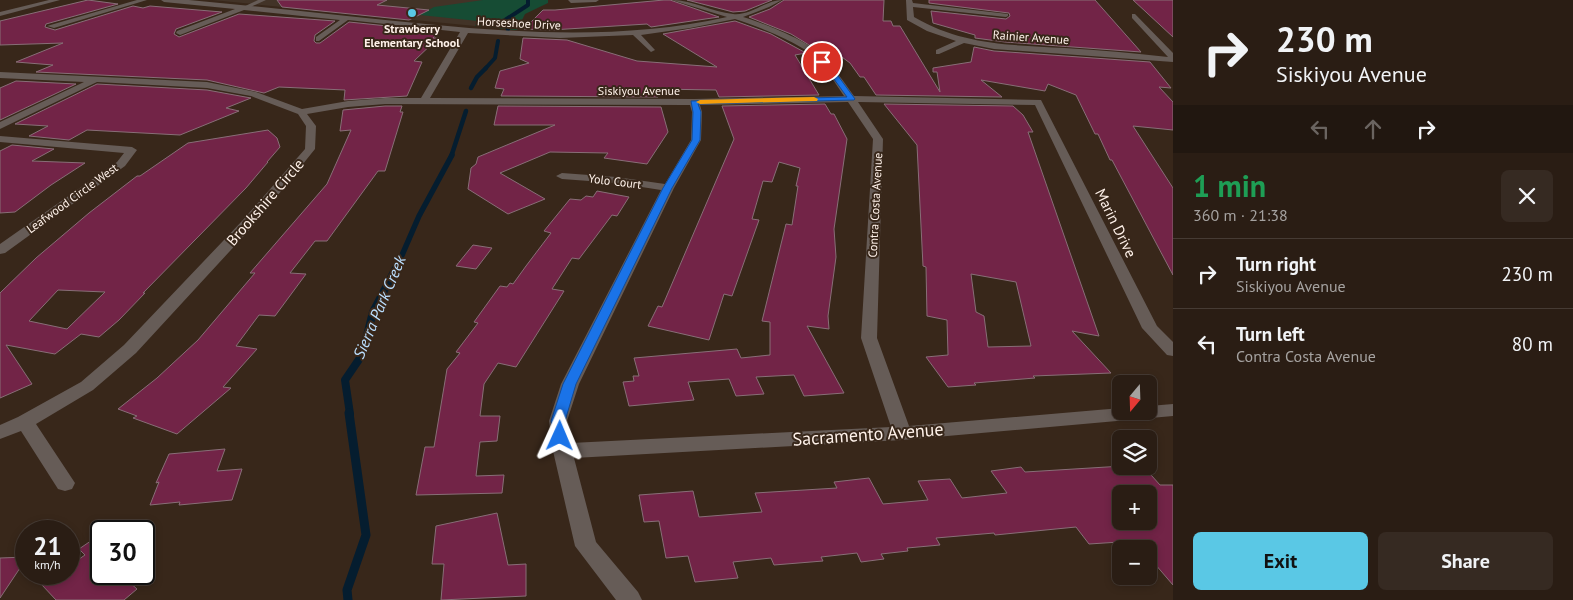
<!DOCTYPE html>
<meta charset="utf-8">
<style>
body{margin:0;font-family:"PT Sans",sans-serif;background:#362a22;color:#f1f3f6;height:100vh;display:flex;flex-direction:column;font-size:19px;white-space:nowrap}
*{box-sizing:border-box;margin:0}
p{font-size:16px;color:#a5a2a0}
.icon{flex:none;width:28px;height:28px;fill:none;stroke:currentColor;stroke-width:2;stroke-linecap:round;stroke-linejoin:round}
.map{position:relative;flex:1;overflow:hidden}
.details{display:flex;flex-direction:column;background:#2a1d14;width:400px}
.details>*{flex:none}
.guide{background:#2a1d14;color:#f1f3f6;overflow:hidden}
.needle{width:32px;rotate:199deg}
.fabs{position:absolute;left:1112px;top:375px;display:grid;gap:10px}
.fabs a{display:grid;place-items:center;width:45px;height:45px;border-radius:8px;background:#2a1d14;box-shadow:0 2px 8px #0003,0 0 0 1px #463b34;font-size:25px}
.speed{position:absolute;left:15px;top:520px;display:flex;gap:10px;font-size:25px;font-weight:700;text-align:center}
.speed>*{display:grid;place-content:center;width:65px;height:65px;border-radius:50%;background:#2a1d14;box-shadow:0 2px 8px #0003,0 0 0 1px #463b34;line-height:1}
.speed small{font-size:12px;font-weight:400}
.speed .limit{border:2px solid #111;border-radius:8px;background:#fff;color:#111}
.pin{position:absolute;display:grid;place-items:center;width:42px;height:42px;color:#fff;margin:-21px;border:2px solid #fff;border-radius:50%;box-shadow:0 1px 5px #0007}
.me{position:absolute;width:55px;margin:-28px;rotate:1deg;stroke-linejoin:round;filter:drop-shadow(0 0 4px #0008)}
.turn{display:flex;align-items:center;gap:18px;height:105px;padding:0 20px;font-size:22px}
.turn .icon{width:65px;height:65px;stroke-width:2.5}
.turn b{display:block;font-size:35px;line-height:42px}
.lanes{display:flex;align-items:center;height:48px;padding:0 20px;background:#0003;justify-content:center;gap:25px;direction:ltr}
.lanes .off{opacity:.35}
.round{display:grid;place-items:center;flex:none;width:52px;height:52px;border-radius:8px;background:#362a22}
.overview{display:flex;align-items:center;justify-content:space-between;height:85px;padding:0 20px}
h1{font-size:30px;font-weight:700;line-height:38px;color:#1e9e55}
.cta{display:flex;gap:10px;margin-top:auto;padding:10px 20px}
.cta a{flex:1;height:58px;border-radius:8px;background:#5ac8e5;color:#111;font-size:20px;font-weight:700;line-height:58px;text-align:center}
.cta a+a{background:#362a22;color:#f1f3f6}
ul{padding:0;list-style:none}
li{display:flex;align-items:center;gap:15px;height:70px;padding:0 20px;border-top:1px solid #463b34}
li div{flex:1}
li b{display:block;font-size:19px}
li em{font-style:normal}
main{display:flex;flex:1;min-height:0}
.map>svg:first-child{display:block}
</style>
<main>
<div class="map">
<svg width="1173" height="600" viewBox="0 0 1173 600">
<rect width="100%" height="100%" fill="#38271a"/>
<path fill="#423327" d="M212,0H483L489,5L475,26Z"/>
<path fill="#164c34" d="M483,0H548V3L525,14L517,30L475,26L478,21L420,15L434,7Z"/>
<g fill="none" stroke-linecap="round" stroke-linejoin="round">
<path stroke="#051d2f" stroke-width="4" d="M508,30L505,20L528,5V0
M485,69L495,58L498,41"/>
<path stroke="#051d2f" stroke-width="4.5" d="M471,88L477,77L486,68
M451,157L466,111"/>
<path stroke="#051d2f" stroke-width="5.5" d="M396,269L419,216L452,155"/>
<path stroke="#051d2f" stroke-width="8" d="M350,414L345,380L362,355L373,312L396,268"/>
<path stroke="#051d2f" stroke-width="9" d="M348,600L347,590L366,535L349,413"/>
</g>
<path fill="#722447" stroke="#886e77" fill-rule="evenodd" d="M88,0L118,4L46,24L45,27L55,30L133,6L143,8L150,6L222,12L176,29L174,34L179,37L239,14L335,21L315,35L314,41L316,43H320L349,22L397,27L389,31L437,34L433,38H438L414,61L422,62L407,96L344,100L345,90L279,87L264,93L207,80L36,72L53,65L16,62L63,43L0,45V21Z
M277,0H387L377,5L429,10L409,20L282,7Z
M664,0H670L719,17L651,27L647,24L551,30L524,29L543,10H555Z
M687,0H772L745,11L733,12Z
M784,0H884L883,21H891L893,26H900L940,92L937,72H933V68L971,62L974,47L994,51L1150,62L1171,88L1159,87L1173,102V130L1133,126L1173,188V275L1112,160H1110L1098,134H1095L1076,95L1048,84L1045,91L981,80L1002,97L876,95L864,77H860L850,63L831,49L819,51L791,34L749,17L770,9Z
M929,0H1095L1141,52L1005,42L975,38V35L933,23L931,11L1006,19L1010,16L1009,13L929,3Z
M1133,0H1173V37Z
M735,21L771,34L806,53L795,55L819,95L719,97L716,90L656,89L658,97L501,96L504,89L495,88L500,71L529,63L520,59L523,38L567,40L637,61L717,67L663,34Z
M16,81L76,84L0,120V88Z
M97,84L207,90L251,98L226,108L239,111L180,135L87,130L69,140L29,136L48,126L15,124Z
M825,104L831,114H834L847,139L834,229L836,257L828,316L829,329L807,326L844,393L804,396L794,375L756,377L764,394L736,396L729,379L688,382L694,400L629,406L623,382L634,381L633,376H639L634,358L737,349L741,358L770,355V322L762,321L786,224L792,225L798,186H796L800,168L779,162L772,182L763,181L752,219L759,220L732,296L724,294L709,340L648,326L658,306L662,307L734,139L722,106Z
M884,104L1013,106L1023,115L1033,132H1028L1099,336L1072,331L1111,373L1033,376L1035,378L974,383L976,385L948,387L926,357L948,355L947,320L927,316L926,267L923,266L917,145ZM971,274L1016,282L1031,346L988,347L984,316L976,312Z
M385,106H402L400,112H403L385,171H378L327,241H315L290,273L306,274L275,316L259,315L236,346L257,349L223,387L231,388L177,434L133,418L137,416L118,409L157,378L198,340L255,273H250L327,184L351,130L340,131L343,110Z
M498,106L661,107L668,132L647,164L604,158L608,153L550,152L500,173L545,199L508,214L468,189L471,168L476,164L478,157L555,125H494Z
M268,130L277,138L280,147L267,162H268L246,188L143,293H145L119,320L99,337L81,334L55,354L6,345L32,384L0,398V293L36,258L89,213L137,176H140L188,143ZM58,290L105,292L67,329L29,321Z
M12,145L54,149L32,161L85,163L51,185L15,212L0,213V151Z
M597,191L629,197L617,216L612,215L579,259L572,258L552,289L564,291L516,367L498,363L484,384L480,416H500L497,441L480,442L476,476L504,475L502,493L416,495L425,447H434L447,369L460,353L456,352L478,323L474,322L500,286L507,287L510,283L513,284L526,266L551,233L544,231L570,199L581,200L586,196L593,197Z
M473,245L492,248L476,269L456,266Z
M225,449L217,471L242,469L232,500L179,505L180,502L150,505L159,482L156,483L169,454Z
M1123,466H1143L1160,485H1173V585L1149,557V549H1142L1135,541L1089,544L1076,527L995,535L994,533L936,538L940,545L907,548L908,551L881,554L884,559L861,562L857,553L821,557L823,561L774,565L771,558L733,562L738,578L695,582L688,556L666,558L659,521L644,522L639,495L693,491L699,517L762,512L755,493L837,488L834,482L869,478L883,504L928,500L918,481L950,479L962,498L1007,493L991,471L1021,467L1025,472ZM1121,494H1149V521H1121Z
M497,513L508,565L526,564V596L441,600L444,564H432L436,526Z
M101,534V574H120L137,589L124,600H56L42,585L58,574H69V566L85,555L79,549Z
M26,557V559L0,598V558Z"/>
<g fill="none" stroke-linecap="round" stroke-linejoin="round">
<path fill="#665c57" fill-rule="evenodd" d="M258,0H266L246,9L241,8Z"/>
<path fill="#665c57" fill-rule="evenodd" d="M137,0H147L54,28L47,26Z
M161,0H189C242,5 294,10 347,16C474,29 601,45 727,17L672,0C693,0 712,12 733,14C750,16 766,0 782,0L769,7L743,17C760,22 800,38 814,49C830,62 842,79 854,96L1041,100L1157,326L1173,342V356L1167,355L1142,328L1035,105L858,102L883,139L877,338L909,426L1121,408V411H1149V406L1173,404V416L902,440L574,458L596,542L638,592L642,600H616L575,546L553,451L549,421L561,384L661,190L616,183L562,179L556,176L562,173L616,177L665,184L691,140L692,112L690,105L385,104L348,107L307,114L316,126L315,149L253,226L136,353L93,390L36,424L75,483L72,489L65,491L58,489L21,431L0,439V425L18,417L81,382L124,345L243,220L305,149L306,126L298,114L251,96L207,88L97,82L0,129V122L84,82L0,78V72L207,82L256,92L302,109L348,101L385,98H421L460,32L348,20L319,41H316V37L340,20L244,10L180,35L176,33L177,31L235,9L164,2ZM735,19C757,26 787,38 807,51C822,62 834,81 844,96L694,99L430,98L468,33L560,38L633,35L651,52L655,50L641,35L690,28ZM848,102L873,139L861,338L891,427L571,443L567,421L579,384L674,188L701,140L702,112L700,105Z
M568,0H599L596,2L571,3Z
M906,0H912L913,3L1008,14V16L1006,17L913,7L914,17C962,45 1009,45 1065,48C1099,50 1133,53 1168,57L1132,18V14H1135L1173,53V62L994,49L964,43L939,54H936V50L956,41L927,31L907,20Z
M0,136L132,147L137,150L125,166L5,253L0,254V244L117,162L124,153L0,142Z"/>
<path fill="#665c57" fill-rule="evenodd" d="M49,0H60L0,16V12Z"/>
</g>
<path fill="#1a73e8" stroke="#114b97" d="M820,61H824L836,73L855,99L854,100L698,104L701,112L700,140L672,188L576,384L565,421L568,436L565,440L560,442L555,440L551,421L563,384L663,188L692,140L693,112L691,101L847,97L831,75L820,64Z"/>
<path fill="#f59e0b" d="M814,97L818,99L817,101L700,104L696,102L700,100Z"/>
<circle fill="#5ac8e5" stroke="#38271a" stroke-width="2" cx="412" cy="13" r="5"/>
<g text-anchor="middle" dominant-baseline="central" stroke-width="4" stroke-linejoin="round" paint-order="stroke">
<g font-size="12" fill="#fff2ea" stroke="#38271a">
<text transform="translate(519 23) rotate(3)">Horseshoe Drive</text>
<text transform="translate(1031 37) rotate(4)">Rainier Avenue</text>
<text x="639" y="90">Siskiyou Avenue</text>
<text transform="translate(615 181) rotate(7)">Yolo Court</text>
<text transform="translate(72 198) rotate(-36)">Leafwood Circle West</text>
<text transform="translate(875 205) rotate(-87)">Contra Costa Avenue</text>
</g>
<g font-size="12" font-weight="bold" fill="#fff2ea" stroke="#38271a">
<text x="412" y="28">Strawberry<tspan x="412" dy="14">Elementary School</tspan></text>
</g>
<g font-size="15" fill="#fff2ea" stroke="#38271a">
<text transform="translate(265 202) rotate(-49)">Brookshire Circle</text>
<text transform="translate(1116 223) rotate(64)">Marin Drive</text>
</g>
<g font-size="16" font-style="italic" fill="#badefe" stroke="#38271a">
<text transform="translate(379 307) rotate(-67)">Sierra Park Creek</text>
</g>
<g font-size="18" fill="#fff2ea" stroke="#38271a">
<text transform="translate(868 434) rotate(-4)">Sacramento Avenue</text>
</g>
</g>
</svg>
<div class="fabs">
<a><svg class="needle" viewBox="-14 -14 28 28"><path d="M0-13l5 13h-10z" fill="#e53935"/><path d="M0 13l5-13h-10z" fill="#a5a2a0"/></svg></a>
<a><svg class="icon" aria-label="layers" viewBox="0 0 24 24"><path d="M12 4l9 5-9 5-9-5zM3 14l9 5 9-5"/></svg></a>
<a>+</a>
<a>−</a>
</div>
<div class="speed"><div>21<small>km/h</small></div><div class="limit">30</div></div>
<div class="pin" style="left:822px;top:62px;background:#d93025"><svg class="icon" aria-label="arrive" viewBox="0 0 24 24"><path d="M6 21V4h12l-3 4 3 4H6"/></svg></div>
<svg class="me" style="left:560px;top:436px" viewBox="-20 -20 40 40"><path d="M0-17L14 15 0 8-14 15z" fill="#1a73e8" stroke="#fff" stroke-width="4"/></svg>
</div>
<section class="details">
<div class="guide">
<div class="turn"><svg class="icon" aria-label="right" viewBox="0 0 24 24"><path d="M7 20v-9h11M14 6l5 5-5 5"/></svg><div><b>230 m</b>Siskiyou Avenue</div></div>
<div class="lanes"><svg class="icon off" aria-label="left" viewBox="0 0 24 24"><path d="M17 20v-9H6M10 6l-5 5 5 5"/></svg><svg class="icon off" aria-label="ahead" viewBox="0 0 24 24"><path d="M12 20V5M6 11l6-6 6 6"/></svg><svg class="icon" aria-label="right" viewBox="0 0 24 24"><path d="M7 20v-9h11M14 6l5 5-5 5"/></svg></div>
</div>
<div class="overview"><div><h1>1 min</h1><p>360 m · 21:38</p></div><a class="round"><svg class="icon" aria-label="close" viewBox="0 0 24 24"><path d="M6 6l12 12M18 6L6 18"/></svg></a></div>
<ul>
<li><svg class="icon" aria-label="right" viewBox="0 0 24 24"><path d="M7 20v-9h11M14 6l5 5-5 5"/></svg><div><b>Turn right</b><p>Siskiyou Avenue</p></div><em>230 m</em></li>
<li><svg class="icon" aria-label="left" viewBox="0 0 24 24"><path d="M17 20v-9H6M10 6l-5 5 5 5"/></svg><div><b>Turn left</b><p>Contra Costa Avenue</p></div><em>80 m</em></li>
</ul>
<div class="cta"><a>Exit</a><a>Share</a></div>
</section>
</main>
